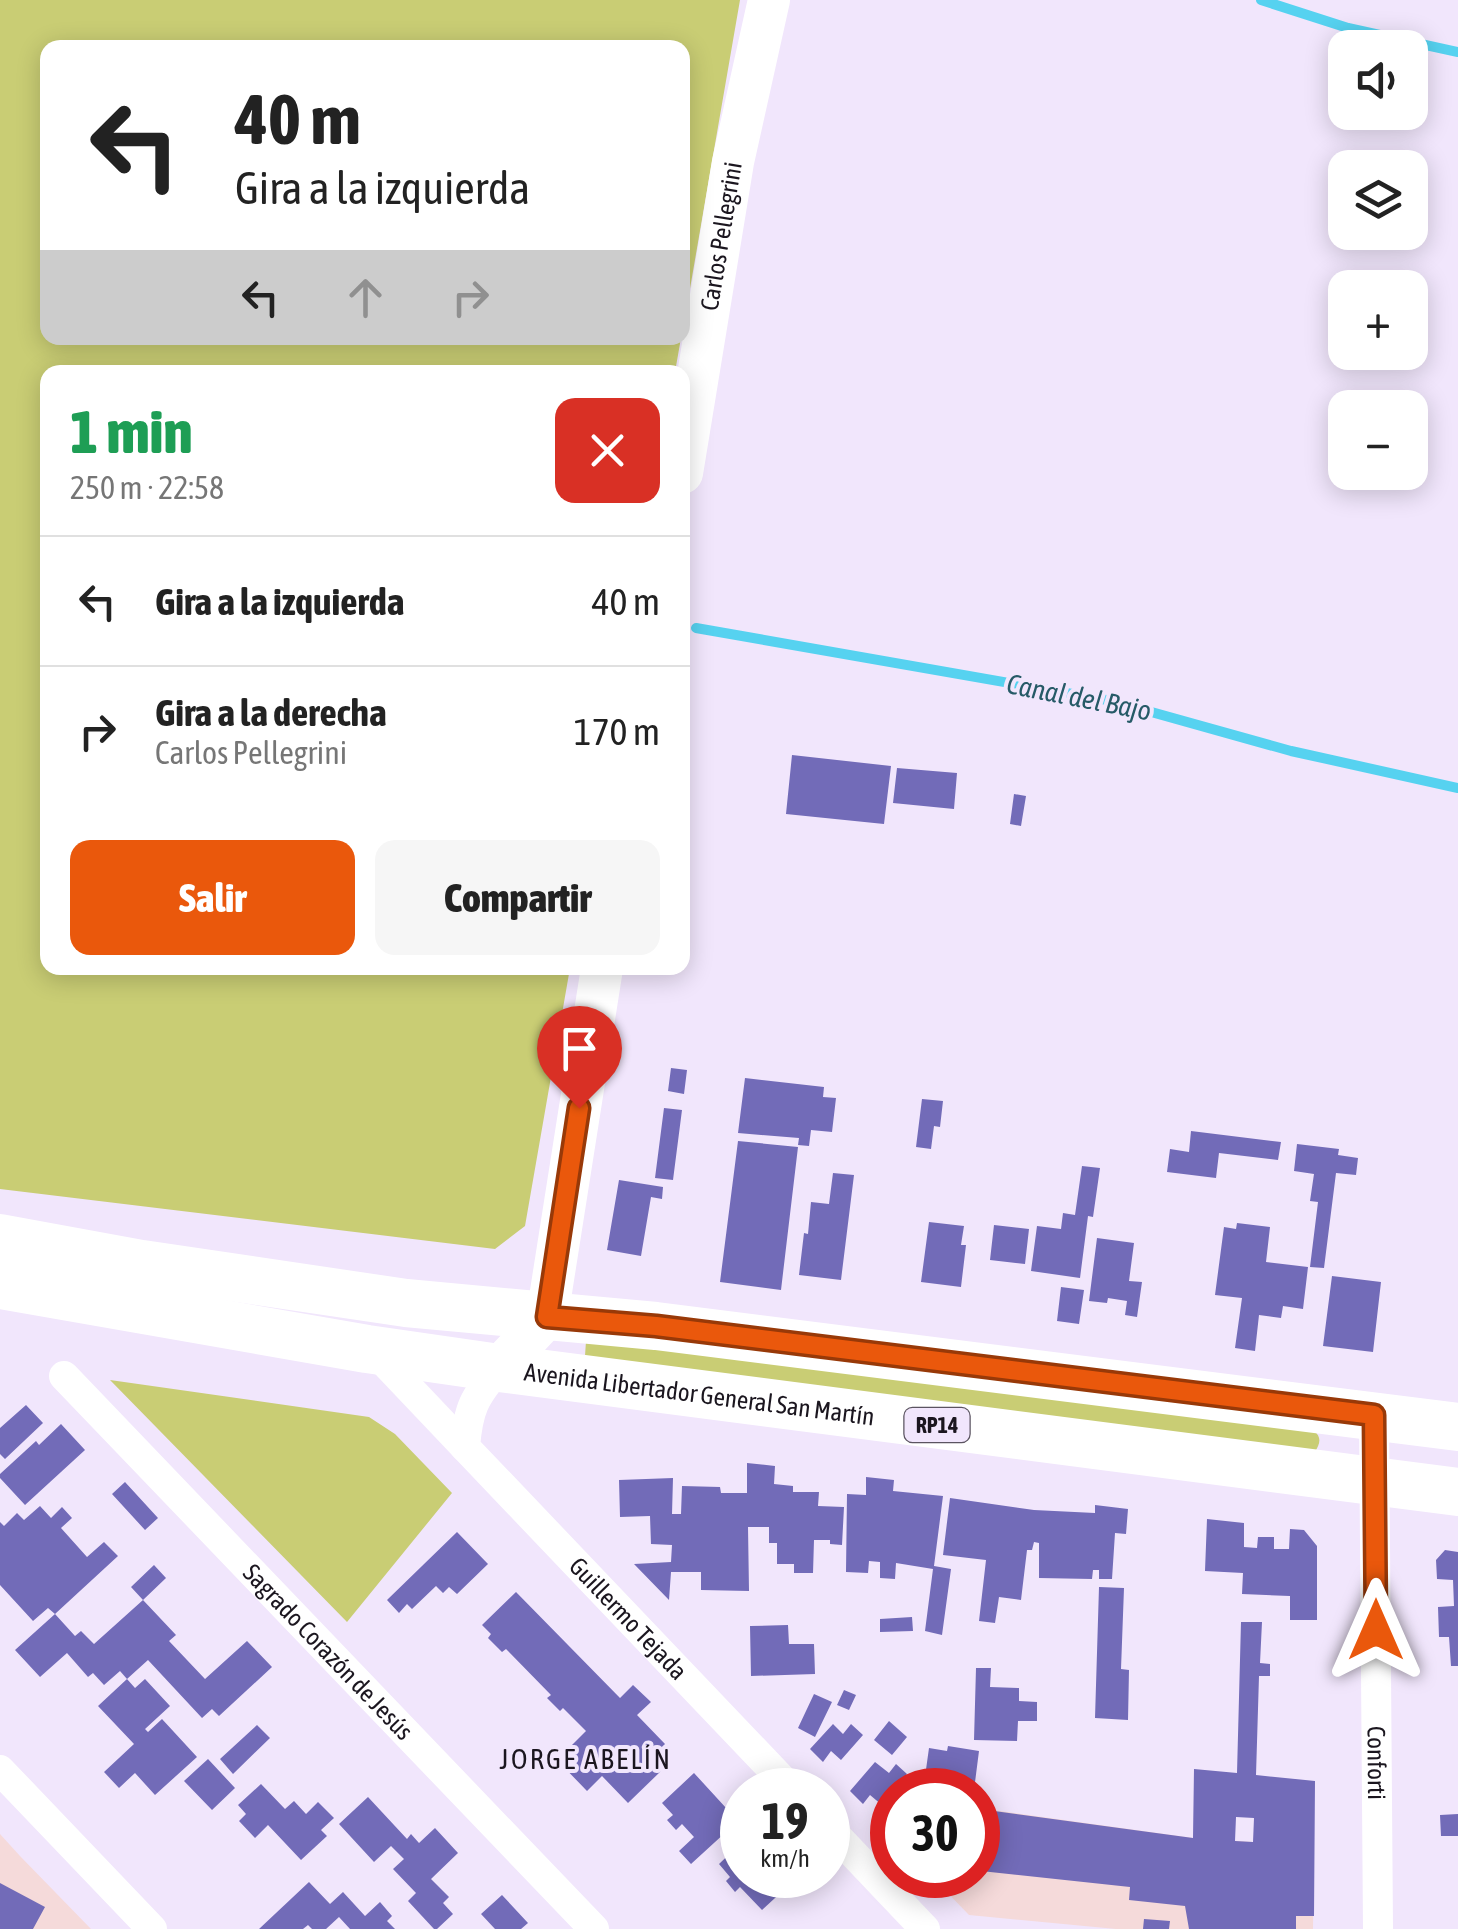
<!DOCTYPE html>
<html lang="es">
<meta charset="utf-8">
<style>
body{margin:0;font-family:"Asap Condensed",sans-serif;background:#f6f6f6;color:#222;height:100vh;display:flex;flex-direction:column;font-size:38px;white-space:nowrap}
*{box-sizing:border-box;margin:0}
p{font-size:32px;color:#767676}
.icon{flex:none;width:55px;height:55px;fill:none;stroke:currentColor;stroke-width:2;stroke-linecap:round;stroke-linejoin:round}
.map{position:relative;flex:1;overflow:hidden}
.side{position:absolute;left:40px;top:365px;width:650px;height:610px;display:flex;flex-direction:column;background:#fff;border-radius:20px;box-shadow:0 5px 25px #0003}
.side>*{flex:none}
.hud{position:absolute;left:40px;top:40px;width:650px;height:305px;border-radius:20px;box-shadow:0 5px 25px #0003;background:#fff;color:#222;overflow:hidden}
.buttons{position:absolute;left:1328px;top:30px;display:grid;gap:20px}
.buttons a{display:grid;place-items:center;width:100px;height:100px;border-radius:20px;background:#fff;box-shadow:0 5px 25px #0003;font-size:50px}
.speed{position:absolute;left:720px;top:1768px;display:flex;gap:20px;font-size:50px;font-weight:700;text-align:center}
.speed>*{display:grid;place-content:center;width:130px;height:130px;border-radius:50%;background:#fff;box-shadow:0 5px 25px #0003;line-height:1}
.speed small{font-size:25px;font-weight:400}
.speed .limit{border:15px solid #d22;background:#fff;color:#111}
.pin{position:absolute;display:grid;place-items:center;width:85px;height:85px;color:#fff;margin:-102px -42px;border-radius:50% 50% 50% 0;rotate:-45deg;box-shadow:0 0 10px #0007}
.pin .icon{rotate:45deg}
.me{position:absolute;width:110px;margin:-55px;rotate:0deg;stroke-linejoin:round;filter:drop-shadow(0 0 8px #0008)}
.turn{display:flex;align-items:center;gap:35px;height:210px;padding:0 30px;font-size:45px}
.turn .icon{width:130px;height:130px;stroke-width:2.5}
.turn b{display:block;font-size:70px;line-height:85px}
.lanes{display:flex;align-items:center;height:95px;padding:0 30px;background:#0003;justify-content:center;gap:50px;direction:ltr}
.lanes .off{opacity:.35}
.round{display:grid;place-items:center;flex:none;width:105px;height:105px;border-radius:20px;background:#f6f6f6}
.summary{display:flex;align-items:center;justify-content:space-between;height:170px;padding:0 30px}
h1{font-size:60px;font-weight:800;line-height:75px;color:#1e9e55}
.cta{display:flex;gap:20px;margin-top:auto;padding:20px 30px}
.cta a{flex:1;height:115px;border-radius:20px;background:#ea580c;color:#fff;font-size:40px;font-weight:800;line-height:115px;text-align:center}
.cta a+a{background:#f6f6f6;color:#222}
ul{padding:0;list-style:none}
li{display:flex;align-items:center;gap:30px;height:130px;padding:0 30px;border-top:2px solid #e0e0e0}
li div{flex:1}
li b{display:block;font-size:38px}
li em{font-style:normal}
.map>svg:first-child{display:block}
</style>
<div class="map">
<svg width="1458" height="1929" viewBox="0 0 1458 1929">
<rect width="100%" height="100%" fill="#f1e6fc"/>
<path fill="#f5dada" d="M978,1808L1193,1838L1314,1846L1313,1929H1116L969,1915L939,1884L956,1875H978Z
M0,1834L20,1856L91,1929H0Z"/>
<path fill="#c9cd74" d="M0,0H740L683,329L682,48H48V338H681L675,372H48V968H570L525,1226L495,1249L0,1189Z
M591,1338L1314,1431C1322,1437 1320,1444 1315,1452L585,1356L586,1341Z
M110,1380L369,1417L395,1434L452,1493L347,1622Z"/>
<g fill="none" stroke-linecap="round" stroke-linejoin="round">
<path stroke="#56d2f0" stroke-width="10" d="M1261,0L1348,28L1458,52
M696,628L1112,701L1291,751L1458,788"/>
</g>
<path fill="#726bb8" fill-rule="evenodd" d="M792,755L891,766L884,824L786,814Z
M897,768L957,773L954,809L893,803Z
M1014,794L1026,796L1021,826L1010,824Z
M671,1068L687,1070L684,1094L668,1091Z
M745,1078L824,1087L823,1097L836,1098L832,1132L811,1130L809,1146L798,1145L799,1138L738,1133Z
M922,1099L943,1101L940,1127L934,1126L931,1149L916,1147Z
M664,1108L682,1110L673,1180L655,1178Z
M1191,1131L1281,1142L1278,1160L1219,1153L1216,1178L1167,1172L1170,1149L1189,1152Z
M738,1141L798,1147L781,1290L720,1282Z
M1297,1144L1339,1149L1338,1155L1358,1158L1356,1175L1336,1173L1324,1268L1310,1267L1318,1202L1310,1201L1314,1174L1294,1171Z
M1082,1166L1100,1168L1093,1217L1088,1216L1080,1278L1031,1271L1037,1226L1061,1229L1063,1213L1075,1215Z
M833,1173L854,1175L841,1280L799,1275L804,1233L808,1234L811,1202L829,1204Z
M619,1180L663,1187L662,1199L651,1197L641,1256L607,1250Z
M929,1222L964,1226L961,1245H966L961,1287L921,1282Z
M1237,1223L1270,1227L1266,1262L1308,1267L1303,1309L1283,1306L1281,1318L1259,1315L1255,1351L1235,1348L1242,1298L1215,1295L1224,1227L1236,1229Z
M994,1225L1029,1229L1025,1264L990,1260Z
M1097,1238L1134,1243L1129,1281L1142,1282L1137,1317L1125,1315L1127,1301L1108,1298L1107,1303L1089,1301Z
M1332,1276L1381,1282L1373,1352L1323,1346Z
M1061,1287L1084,1290L1079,1324L1057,1321Z
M26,1405L43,1423L5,1459L0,1454V1428Z
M61,1424L85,1450L25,1505L0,1478V1474L36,1441L39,1445Z
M747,1463L775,1466L774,1484L793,1486V1492H819L818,1506L844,1507L842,1545L830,1544V1540H814L813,1573H794V1564H777V1543H769V1527H748L749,1591L701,1590V1572H671L669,1600L634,1564L671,1562L672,1545L651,1544L650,1516L620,1517L619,1480L673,1478L672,1514H681L682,1486L720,1487L721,1493H747Z
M866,1477L894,1480L893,1491L943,1496L934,1566L951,1569L942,1635L925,1631L933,1569L896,1563L895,1579L880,1578V1562L869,1561L868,1573L846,1572L847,1494L866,1495Z
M125,1482L158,1518L145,1530L112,1494Z
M950,1498L1034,1510L1095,1513V1505L1128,1509L1126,1534L1115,1533L1112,1579H1099V1570H1093L1092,1579L1039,1578V1543L1034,1542L1032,1550H1027L1021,1600L999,1597L995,1623L979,1621L986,1560L943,1555Z
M40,1506L51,1518L62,1507L72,1518L61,1528L87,1557L104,1542L118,1556L55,1614L75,1636L81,1631L94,1644L143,1600L176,1635L169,1641L205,1679L247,1641L272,1667L219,1716L212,1709L202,1718L148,1660L127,1679L120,1671L104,1685L93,1673L88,1677L67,1653L40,1677L15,1650L55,1614L48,1608L33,1621L0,1585V1522L4,1526L17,1513L24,1520Z
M1207,1519L1244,1523V1547L1257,1548L1258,1537H1274V1549H1289L1290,1529L1304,1530L1317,1546V1620H1290V1596L1242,1594L1243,1573L1205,1571Z
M457,1532L488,1564L457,1594L449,1587L443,1593L436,1586L412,1609L407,1604L399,1613L387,1600Z
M1445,1550L1458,1552V1666H1451L1449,1637H1439L1438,1607L1454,1606L1453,1580L1437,1579L1436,1560Z
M154,1565L166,1578L143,1600L131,1587Z
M1099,1587L1124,1588L1121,1669L1129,1670L1128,1720L1095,1718Z
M516,1592L620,1698L633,1685L651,1702L637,1715L665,1744L649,1760L661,1771L628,1803L602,1776L587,1791L557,1760L586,1731L563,1708L560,1711L547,1698L551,1695L506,1649L502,1652L488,1638L491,1634L482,1625Z
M912,1617L913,1631L880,1632V1619Z
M1241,1622H1262L1260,1663L1270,1664V1676H1259L1256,1775L1315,1781L1314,1916H1296V1929H1189L1185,1906L1129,1900L1130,1887L981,1871L987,1810L1193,1838L1194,1769L1237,1773ZM1236,1817L1254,1818L1253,1842L1235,1841Z
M788,1625L789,1644H814L815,1674L751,1676L750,1626Z
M976,1668H991L990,1687L1019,1688V1701L1037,1702V1721H1018L1017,1741L974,1740Z
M127,1679L135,1688L145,1679L170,1706L145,1729L148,1732L162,1719L197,1757L155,1795L135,1773L119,1788L104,1772L134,1744L98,1706Z
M844,1690L856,1695L849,1710L837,1705Z
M814,1694L832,1702L815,1737L798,1728Z
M889,1721L907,1737L892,1755L874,1740Z
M833,1724L843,1734L851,1724L863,1735L841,1760L831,1751L823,1762L810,1749Z
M257,1725L270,1738L233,1774L220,1759Z
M948,1746L979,1751L974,1790H911L912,1783L924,1784L929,1748L947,1751Z
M208,1759L235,1788L212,1810L184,1781Z
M875,1762L889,1773L896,1764L907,1774L882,1805L870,1795L863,1804L850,1791Z
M694,1773L738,1821L691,1864L679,1851L694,1837L682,1824L676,1830L667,1820L673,1815L662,1803Z
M261,1784L285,1809L294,1801L306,1814L318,1802L334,1818L321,1830L327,1836L301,1860L268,1825L255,1838L239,1821L246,1814L238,1805Z
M368,1797L407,1839L411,1834L419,1843L435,1828L458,1853L431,1879L449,1897L443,1903L453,1914L437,1929H434L408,1901L416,1893L393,1869L404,1859L391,1846L374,1862L339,1824Z
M1458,1814V1836H1441L1440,1815Z
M742,1842V1875H800L762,1910L740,1887L735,1892L726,1881L730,1877L719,1864Z
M309,1882L330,1904L343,1892L365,1916L380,1902L392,1916L387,1921L395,1929H350L339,1917L326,1929H312L308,1925L303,1929H259Z
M0,1883L45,1907L33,1929H0Z
M502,1895L528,1923L521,1929H495L481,1914Z
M1144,1919L1170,1921L1169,1929H1143Z"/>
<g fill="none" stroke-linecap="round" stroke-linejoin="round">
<g stroke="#fff" stroke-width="30">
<path d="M372,1349L465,1447"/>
<path id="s1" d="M499,1368C474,1397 468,1409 465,1447L792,1790"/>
<path id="s2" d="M64,1376L594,1929"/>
<path id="s3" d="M1374,1415L1378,1929"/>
<path d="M0,1770L152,1929"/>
<path d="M828,1827L925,1929"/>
</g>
<g stroke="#fff" stroke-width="42">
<path id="s4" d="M682,473L733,162L769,0"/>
<path d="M499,1368L547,1317L602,968"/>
</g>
<g stroke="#fff" stroke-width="48">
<path d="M0,1238L142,1264L406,1303L656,1326L1458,1427"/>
<path id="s5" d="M0,1285L367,1349L499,1368L1458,1492"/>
</g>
</g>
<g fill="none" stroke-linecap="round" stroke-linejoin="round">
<g stroke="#983908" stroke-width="25">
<path id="route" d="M579,1108L547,1317L656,1326L1374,1415L1376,1630"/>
</g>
<use href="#route" stroke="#ea580c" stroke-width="18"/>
</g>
<g text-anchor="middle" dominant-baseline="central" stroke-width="8" stroke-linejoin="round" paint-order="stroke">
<rect fill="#f1e6fc" stroke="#5b5461" stroke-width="2.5" x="904.5" y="1408" width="65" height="34" rx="8"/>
<g font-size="22" font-weight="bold" fill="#1b161f">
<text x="937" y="1425">RP14</text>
</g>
<g font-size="25" fill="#1b161f" stroke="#f1e6fc">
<text stroke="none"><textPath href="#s4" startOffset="240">Carlos Pellegrini</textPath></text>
<text stroke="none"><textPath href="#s5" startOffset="708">Avenida Libertador General San Martín</textPath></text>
<text stroke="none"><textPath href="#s1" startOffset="325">Guillermo Tejada</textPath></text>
<text stroke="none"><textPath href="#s2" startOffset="382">Sagrado Corazón de Jesús</textPath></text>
<text stroke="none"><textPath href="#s3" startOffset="348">Conforti</textPath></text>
</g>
<g font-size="28" font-style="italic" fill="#265a67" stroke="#f1e6fc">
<text transform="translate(1079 697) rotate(11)">Canal del Bajo</text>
</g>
<g font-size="28" letter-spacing="2.5" fill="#1b161f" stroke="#f1e6fc">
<text x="586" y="1759">JORGE ABELÍN</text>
</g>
</g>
</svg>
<div class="buttons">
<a><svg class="icon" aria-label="sound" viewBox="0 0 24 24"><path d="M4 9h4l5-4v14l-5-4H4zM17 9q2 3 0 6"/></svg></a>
<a><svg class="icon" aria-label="layers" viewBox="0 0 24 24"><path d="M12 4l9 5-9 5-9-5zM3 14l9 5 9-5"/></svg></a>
<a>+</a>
<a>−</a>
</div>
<div class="speed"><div>19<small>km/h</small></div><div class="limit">30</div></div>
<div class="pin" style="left:579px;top:1108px;background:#d93025"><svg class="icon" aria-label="arrive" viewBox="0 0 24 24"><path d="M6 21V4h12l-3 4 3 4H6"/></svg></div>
<svg class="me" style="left:1376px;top:1630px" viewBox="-20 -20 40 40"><path d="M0-17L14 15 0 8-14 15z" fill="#ea580c" stroke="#fff" stroke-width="4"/></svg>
<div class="hud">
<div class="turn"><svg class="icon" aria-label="left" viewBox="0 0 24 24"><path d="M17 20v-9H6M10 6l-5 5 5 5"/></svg><div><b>40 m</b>Gira a la izquierda</div></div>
<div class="lanes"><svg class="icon" aria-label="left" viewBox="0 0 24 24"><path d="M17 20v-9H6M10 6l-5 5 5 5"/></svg><svg class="icon off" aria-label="ahead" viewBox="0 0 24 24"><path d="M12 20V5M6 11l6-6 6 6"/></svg><svg class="icon off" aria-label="right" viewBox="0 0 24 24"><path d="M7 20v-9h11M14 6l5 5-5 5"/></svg></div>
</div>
<section class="side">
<div class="summary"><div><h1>1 min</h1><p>250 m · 22:58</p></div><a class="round" style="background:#d93025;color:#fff"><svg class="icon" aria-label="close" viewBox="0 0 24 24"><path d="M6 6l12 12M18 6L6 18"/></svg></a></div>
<ul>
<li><svg class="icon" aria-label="left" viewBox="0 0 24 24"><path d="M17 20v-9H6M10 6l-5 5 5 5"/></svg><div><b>Gira a la izquierda</b></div><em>40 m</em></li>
<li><svg class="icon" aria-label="right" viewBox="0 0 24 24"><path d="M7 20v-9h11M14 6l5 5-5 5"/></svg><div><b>Gira a la derecha</b><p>Carlos Pellegrini</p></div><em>170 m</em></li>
</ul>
<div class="cta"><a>Salir</a><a>Compartir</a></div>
</section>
</div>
